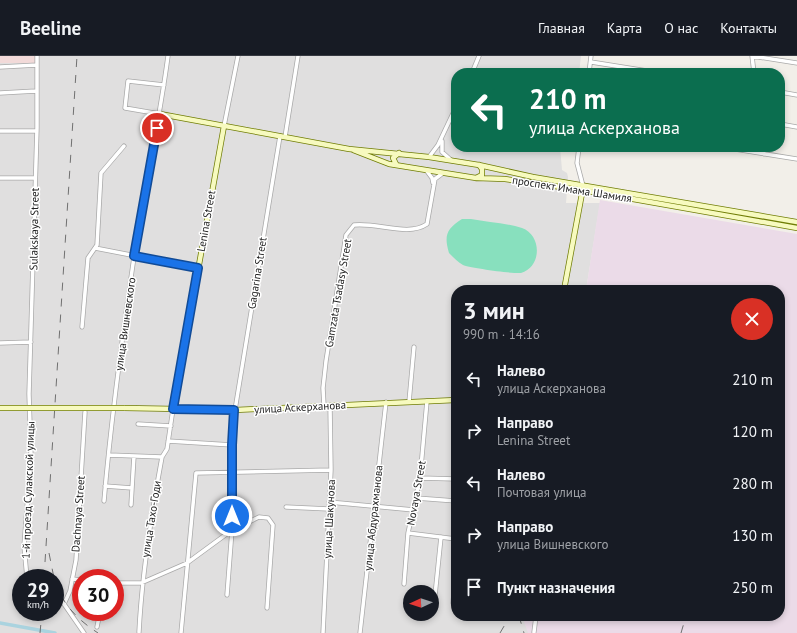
<!DOCTYPE html>
<html lang="ru">
<meta charset="utf-8">
<style>
body{margin:0;font-family:"PT Sans",sans-serif;background:#242831;color:#f1f3f6;height:100vh;display:flex;flex-direction:column;font-size:15px;white-space:nowrap}
*{box-sizing:border-box;margin:0}
p{font-size:13px;color:#9ea1a6}
.icon{flex:none;width:22px;height:22px;fill:none;stroke:currentColor;stroke-width:2;stroke-linecap:round;stroke-linejoin:round}
.map{position:relative;flex:1;overflow:hidden}
.side{position:absolute;left:451px;top:229px;width:334px;height:336px;display:flex;flex-direction:column;background:#171b24;border-radius:16px;box-shadow:0 2px 6px #0003}
.side>*{flex:none}
.hud{position:absolute;left:451px;top:12px;width:334px;height:84px;border-radius:16px;box-shadow:0 2px 6px #0003;background:#0b6e4f;color:#fff;overflow:hidden}
.needle{width:26px;rotate:267deg}
.controls{position:absolute;left:403px;top:529px;display:grid;gap:8px}
.controls a{display:grid;place-items:center;width:36px;height:36px;border-radius:50%;background:#171b24;box-shadow:0 2px 6px #0003;font-size:20px}
.speed{position:absolute;left:12px;top:513px;display:flex;gap:8px;font-size:20px;font-weight:700;text-align:center}
.speed>*{display:grid;place-content:center;width:52px;height:52px;border-radius:50%;background:#171b24;box-shadow:0 2px 6px #0003;line-height:1}
.speed small{font-size:10px;font-weight:400}
.speed .limit{border:6px solid #d22;background:#fff;color:#111}
.pin{position:absolute;display:grid;place-items:center;width:34px;height:34px;color:#fff;margin:-17px;border:2px solid #fff;border-radius:50%;box-shadow:0 1px 4px #0007}
.me{position:absolute;width:44px;margin:-22px;rotate:0deg;stroke-linejoin:round;filter:drop-shadow(0 0 3px #0008)}
.turn{display:flex;align-items:center;gap:14px;height:84px;padding:0 12px;font-size:18px}
.turn .icon{width:52px;height:52px;stroke-width:2.5}
.turn b{display:block;font-size:28px;line-height:34px}
.round{display:grid;place-items:center;flex:none;width:42px;height:42px;border-radius:21px;background:#242831}
.headline{display:flex;align-items:center;justify-content:space-between;height:68px;padding:0 12px}
h1{font-size:24px;font-weight:700;line-height:30px}
ul{padding:0;list-style:none}
li{display:flex;align-items:center;gap:12px;height:52px;padding:0 12px}
li div{flex:1}
li b{display:block;font-size:15px}
li em{font-style:normal}
header{display:flex;align-items:center;gap:24px;box-sizing:border-box;height:56px;padding:0 20px;background:#171b24;border-bottom:1px solid #363941}
header strong{font-size:19px}
nav{display:flex;gap:22px;margin-inline-start:auto;font-size:14px}
.map>svg:first-child{display:block}
</style>
<header>
<strong>Beeline</strong>
<nav><a>Главная</a><a>Карта</a><a>О нас</a><a>Контакты</a></nav>
</header>
<div class="map">
<svg width="797" height="577" viewBox="0 0 797 577">
<rect width="100%" height="100%" fill="#f2efe9"/>
<path fill="#e0dfdf" fill-rule="evenodd" d="M0,0H581L579,17H456V91H560L562,114L567,117L568,121L566,147H600L586,234H456V560H523L529,577H0ZM21,522H55V556H21ZM81,522H115V556H81ZM410,536H432V558H410Z"/>
<path fill="#f2dad9" d="M0,0H35V7H0Z"/>
<path fill="#ebdbe8" d="M600,144L797,178V577H528L522,560H780V234H586Z"/>
<path fill="#88e0be" d="M462,163H471C487,166 506,167 522,172C542,179 542,211 521,217C514,218 470,212 463,209C458,206 453,201 449,197C444,180 446,173 462,163Z"/>
<g fill="none" stroke-linecap="round" stroke-linejoin="round">
<path stroke="#aad3df" stroke-width="3.5" d="M0,567L55,577"/>
<g stroke="#a9a9a9" stroke-width="5">
<path id="street" d="M752,0L797,7
M752,0L754,17
M591,6L660,17
M0,11L37,9
M472,17L479,0
M589,17L591,0
M780,36L797,39
M0,37L36,35
M160,58L125,52L128,25L164,29
M780,68L797,71
M224,70L238,0
M0,75H37
M285,81L298,0
M442,85V96L451,104
M579,91L577,107L583,130
M722,91L797,103
M763,91L764,98
M429,101L438,89L456,51
M426,114L432,122L433,127
M0,122H35
M95,192L198,212
M82,271L88,202L97,189L101,117L124,90
M0,287L31,286
M409,346L414,291
M324,350L323,332L326,305L346,179L354,169C377,166 408,181 427,168L435,123L443,117
M138,368L171,370
M168,385L232,389
M109,399L162,401
M420,422L456,423
M105,430L132,432
M416,442L456,445
M104,445C111,364 122,282 134,201C144,134 159,68 168,0
M329,446L414,454
M131,449L134,400
M286,451L329,453
M408,477L456,483
M27,522L24,490L31,399L29,338L37,72V0
M72,523L81,524
M115,527H141L187,507L232,474L259,461L268,462L273,469L267,552
M404,528L408,477L420,422L427,345
M227,539L232,474V389L235,354L280,80
M453,547L456,512
M434,549L441,481
M97,571L100,556
M139,576C142,516 151,460 162,401L167,393L173,353
M534,576L536,560
M84,577L64,548L70,535L76,504L85,356
M181,577L196,417L331,414
M323,577L331,414L330,350
M360,577L386,346"/>
</g>
<g stroke="#707d05" stroke-width="6">
<path id="secondary" d="M160,58L349,93L429,101L479,109L533,121L797,166
M353,94L389,108L426,114L476,122L505,123L582,134L797,172
M396,108L393,102L399,97
M476,122L482,119V113L479,109
M564,234L583,132
M124,352L235,354L456,344
M173,353L224,70"/>
</g>
<use href="#street" stroke="#fff" stroke-width="3.5"/>
<use href="#secondary" stroke="#f7fabf" stroke-width="4.5"/>
<path stroke="#707070" stroke-width="1" stroke-dasharray="8 8" stroke-linecap="butt" d="M49,497L54,522
M44,522L77,0
M55,525C62,548 78,564 98,577
M519,560L524,577
M40,577L42,556
M500,577L510,560
M681,577L686,560"/>
<g stroke="#707d05" stroke-width="6" stroke-linecap="butt">
<path id="secondary-bridge" d="M0,352H124"/>
</g>
<use href="#secondary-bridge" stroke="#f7fabf" stroke-width="4.5"/>
</g>
<g fill="none" stroke-linecap="round" stroke-linejoin="round">
<g stroke="#114b97" stroke-width="10">
<path id="route" d="M157,72L134,200L198,212L173,353L234,354L232,389V460"/>
</g>
<use href="#route" stroke="#1a73e8" stroke-width="7"/>
</g>
<g text-anchor="middle" dominant-baseline="central" stroke-width="3" stroke-linejoin="round" paint-order="stroke">
<g font-size="11" fill="#222" stroke="#fff">
<text transform="translate(572 133) rotate(9)">проспект Имама Шамиля</text>
<text transform="translate(206 165) rotate(-80)">Lenina Street</text>
<text transform="translate(34 173) rotate(-89)">Sulakskaya Street</text>
<text transform="translate(257 217) rotate(-81)">Gagarina Street</text>
<text transform="translate(338 237) rotate(-80)">Gamzata Tsadasy Street</text>
<text transform="translate(125 268) rotate(-82)">улица Вишневского</text>
<text transform="translate(300 351) rotate(-3)">улица Аскерханова</text>
<text transform="translate(28 434) rotate(-88)">1-й проезд Сулакской улицы</text>
<text transform="translate(416 437) rotate(-80)">Novaya Street</text>
<text transform="translate(78 458) rotate(-86)">Dachnaya Street</text>
<text transform="translate(373 462) rotate(-84)">улица Абдурахманова</text>
<text transform="translate(151 463) rotate(-81)">улица Тахо-Годи</text>
<text transform="translate(329 463) rotate(-87)">улица Шакунова</text>
</g>
</g>
</svg>
<div class="controls">
<a><svg class="needle" viewBox="-14 -14 28 28"><path d="M0-13l5 13h-10z" fill="#e53935"/><path d="M0 13l5-13h-10z" fill="#9ea1a6"/></svg></a>
</div>
<div class="speed"><div>29<small>km/h</small></div><div class="limit">30</div></div>
<div class="pin" style="left:157px;top:72px;background:#d93025"><svg class="icon" aria-label="arrive" viewBox="0 0 24 24"><path d="M6 21V4h12l-3 4 3 4H6"/></svg></div>
<svg class="me" style="left:232px;top:460px" viewBox="-20 -20 40 40"><circle r="17" fill="#1a73e8" stroke="#fff" stroke-width="3"/><path d="M0-11L8 9 0 5-8 9z" fill="#fff"/></svg>
<div class="hud">
<div class="turn"><svg class="icon" aria-label="left" viewBox="0 0 24 24"><path d="M17 20v-9H6M10 6l-5 5 5 5"/></svg><div><b>210 m</b>улица Аскерханова</div></div>
</div>
<section class="side">
<div class="headline"><div><h1>3 мин</h1><p>990 m · 14:16</p></div><a class="round" style="background:#d93025;color:#fff"><svg class="icon" aria-label="close" viewBox="0 0 24 24"><path d="M6 6l12 12M18 6L6 18"/></svg></a></div>
<ul>
<li><svg class="icon" aria-label="left" viewBox="0 0 24 24"><path d="M17 20v-9H6M10 6l-5 5 5 5"/></svg><div><b>Налево</b><p>улица Аскерханова</p></div><em>210 m</em></li>
<li><svg class="icon" aria-label="right" viewBox="0 0 24 24"><path d="M7 20v-9h11M14 6l5 5-5 5"/></svg><div><b>Направо</b><p>Lenina Street</p></div><em>120 m</em></li>
<li><svg class="icon" aria-label="left" viewBox="0 0 24 24"><path d="M17 20v-9H6M10 6l-5 5 5 5"/></svg><div><b>Налево</b><p>Почтовая улица</p></div><em>280 m</em></li>
<li><svg class="icon" aria-label="right" viewBox="0 0 24 24"><path d="M7 20v-9h11M14 6l5 5-5 5"/></svg><div><b>Направо</b><p>улица Вишневского</p></div><em>130 m</em></li>
<li><svg class="icon" aria-label="arrive" viewBox="0 0 24 24"><path d="M6 21V4h12l-3 4 3 4H6"/></svg><div><b>Пункт назначения</b></div><em>250 m</em></li>
</ul>
</section>
</div>
